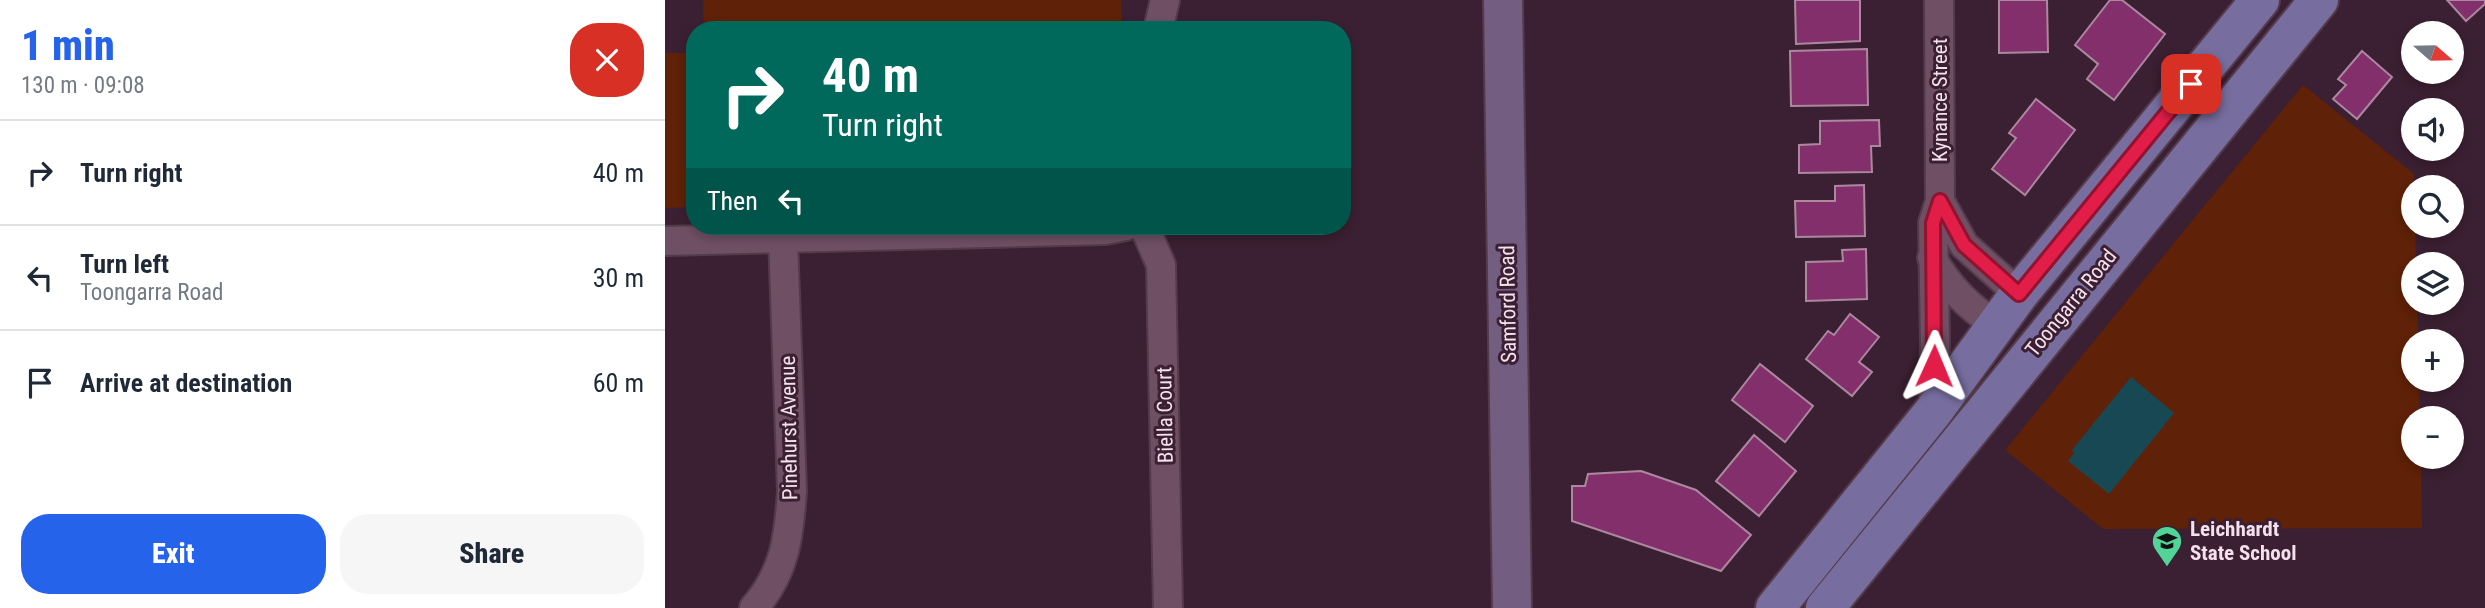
<!DOCTYPE html>
<meta charset="utf-8">
<style>
body{margin:0;font-family:"Roboto Condensed",sans-serif;background:#f6f6f7;color:#1f2937;height:100vh;display:flex;flex-direction:column;font-size:26px;white-space:nowrap}
*{box-sizing:border-box;margin:0}
p{font-size:23px;color:#747a83}
.icon{flex:none;width:38px;height:38px;fill:none;stroke:currentColor;stroke-width:2;stroke-linecap:round;stroke-linejoin:round}
.map{position:relative;flex:1;overflow:hidden}
.side{display:flex;flex-direction:column;background:#fff;width:665px}
.side>*{flex:none}
.top-card{position:absolute;left:21px;top:21px;width:665px;height:214px;border-radius:28px;box-shadow:0 4px 10px #0003;background:#00695c;color:#fff;overflow:hidden}
.needle{width:46px;rotate:110deg}
.buttons{position:absolute;left:1736px;top:21px;display:grid;gap:14px}
.buttons a{display:grid;place-items:center;width:63px;height:63px;border-radius:50%;background:#fff;box-shadow:0 4px 10px #0003;font-size:35px}
.pin{position:absolute;display:grid;place-items:center;width:60px;height:60px;color:#fff;margin:-30px;border-radius:14px;box-shadow:0 4px 10px #0006}
.me{position:absolute;width:77px;margin:-38px;rotate:1deg;stroke-linejoin:round;filter:drop-shadow(0 0 5px #0008)}
.turn{display:flex;align-items:center;gap:24px;height:147px;padding:0 21px;font-size:32px}
.turn .icon{width:91px;height:91px;stroke-width:2.5}
.turn b{display:block;font-size:49px;line-height:60px}
.then{display:flex;align-items:center;height:66px;padding:0 21px;background:#0003;gap:14px;font-size:26px}
.round{display:grid;place-items:center;flex:none;width:74px;height:74px;border-radius:28px;background:#f6f6f7}
.summary{display:flex;align-items:center;justify-content:space-between;height:119px;padding:0 21px}
h1{font-size:42px;font-weight:800;line-height:52px;color:#2563eb}
.button{display:flex;gap:14px;margin-top:auto;padding:14px 21px}
.button a{flex:1;height:80px;border-radius:28px;background:#2563eb;color:#fff;font-size:28px;font-weight:800;line-height:80px;text-align:center}
.button a+a{background:#f6f6f7;color:#1f2937}
ul{padding:0;list-style:none}
li{display:flex;align-items:center;gap:21px;height:105px;padding:0 21px;border-top:2px solid #e0e1e3}
li div{flex:1}
li b{display:block;font-size:26px}
li em{font-style:normal}
main{display:flex;flex:1;min-height:0}
.map>svg:first-child{display:block}
</style>
<main>
<section class="side">
<div class="summary"><div><h1>1 min</h1><p>130 m · 09:08</p></div><a class="round" style="background:#d93025;color:#fff"><svg class="icon" aria-label="close" viewBox="0 0 24 24"><path d="M6 6l12 12M18 6L6 18"/></svg></a></div>
<ul>
<li><svg class="icon" aria-label="right" viewBox="0 0 24 24"><path d="M7 20v-9h11M14 6l5 5-5 5"/></svg><div><b>Turn right</b></div><em>40 m</em></li>
<li><svg class="icon" aria-label="left" viewBox="0 0 24 24"><path d="M17 20v-9H6M10 6l-5 5 5 5"/></svg><div><b>Turn left</b><p>Toongarra Road</p></div><em>30 m</em></li>
<li><svg class="icon" aria-label="arrive" viewBox="0 0 24 24"><path d="M6 21V4h12l-3 4 3 4H6"/></svg><div><b>Arrive at destination</b></div><em>60 m</em></li>
</ul>
<div class="button"><a>Exit</a><a>Share</a></div>
</section>
<div class="map">
<svg width="1820" height="608" viewBox="0 0 1820 608">
<rect width="100%" height="100%" fill="#3b1f32"/>
<path fill="#5f2107" d="M38,0H456L457,30H39Z
M0,53H30V207L0,208Z
M1638,85L1749,174L1751,264H1748V303H1752L1753,341H1748V380H1754L1755,418H1748V457H1756L1757,528L1438,529L1340,450Z"/>
<path fill="#194855" d="M1466,377L1509,413L1444,494L1403,461L1409,453L1407,450Z"/>
<path fill="#832f6c" stroke="#ab889e" stroke-width="2" d="M1130,0H1195V41L1131,44Z
M1334,0H1382L1383,52L1334,53Z
M1445,0H1457L1500,34L1449,100L1422,79L1433,64L1410,45Z
M1782,0H1820V4L1801,21Z
M1202,49L1203,105L1126,106L1125,51Z
M1697,51L1727,77L1692,119L1668,99L1681,85L1673,79Z
M1371,99L1410,130L1360,195L1327,169L1351,138L1344,133Z
M1214,120L1215,146H1206L1207,172L1134,173V145L1155,144V121Z
M1199,185L1200,236L1131,237L1130,201H1170V186Z
M1201,249L1202,299L1141,301V262L1178,261L1177,250Z
M1185,314L1214,337L1194,362L1207,372L1187,396L1141,359L1163,331L1169,335Z
M1095,364L1148,406L1120,442L1067,400Z
M1089,435L1131,471L1094,516L1051,481Z
M976,471L1031,490L1086,535L1056,571L907,521V486H920L923,474Z"/>
<g fill="none" stroke-linecap="round" stroke-linejoin="round">
<g stroke="#543b4c" stroke-width="32">
<path id="street" d="M493,30L500,0
M1275,201L1299,245L1354,294
M479,226L496,265L503,608
M0,241L440,230L461,226
M1267,258C1284,288 1304,307 1332,326
M1268,412L1270,344L1268,223L1275,201L1274,0
M89,608C120,572 124,537 127,491L118,238"/>
</g>
<g stroke="#543b4c" stroke-width="42">
<path id="secondary" d="M838,0L847,608"/>
</g>
<g stroke="#543b4c" stroke-width="42">
<path id="primary" d="M1110,608L1268,412L1354,294L1595,0
M1160,608L1654,0"/>
</g>
<use href="#street" stroke="#6f4f64" stroke-width="28"/>
<use href="#secondary" stroke="#735e81" stroke-width="38"/>
<use href="#primary" stroke="#776e9f" stroke-width="38"/>
</g>
<g fill="none" stroke-linecap="round" stroke-linejoin="round">
<g stroke="#92132f" stroke-width="18">
<path id="route" d="M1269,366L1268,223L1275,201L1299,245L1354,294L1526,84"/>
</g>
<use href="#route" stroke="#e11d48" stroke-width="12"/>
</g>
<defs>
<g id="school-pin" transform="scale(1.575)"><path d="M0 17L-7.5 6A9.5 9.5 0 1 1 7.5 6Z" fill="#52d397" stroke="#3b1f32"/><path d="M0-5L7-2L0 1L-7-2ZM-4 1L0 2.5L4 1V4Q0 6-4 4Z" fill="#111"/></g>
</defs>
<g fill-rule="evenodd">
<use href="#school-pin" x="1502" y="541"/>
</g>
<g text-anchor="middle" dominant-baseline="central" stroke-width="6" stroke-linejoin="round" paint-order="stroke">
<g font-size="21" fill="#f4e1ed" stroke="#3b1f32">
<text transform="translate(1275 100) rotate(-90)">Kynance Street</text>
<text transform="translate(1406 303) rotate(-51)">Toongarra Road</text>
<text transform="translate(843 304) rotate(-91)">Samford Road</text>
<text transform="translate(500 415) rotate(-91)">Biella Court</text>
<text transform="translate(124 428) rotate(-91)">Pinehurst Avenue</text>
</g>
<g font-size="21" font-weight="bold" fill="#f4e1ed" stroke="#3b1f32" text-anchor="start">
<text x="1525" y="529">Leichhardt<tspan x="1525" dy="24">State School</tspan></text>
</g>
</g>
</svg>
<div class="buttons">
<a><svg class="needle" viewBox="-14 -14 28 28"><path d="M0-13l5 13h-10z" fill="#e53935"/><path d="M0 13l5-13h-10z" fill="#747a83"/></svg></a>
<a><svg class="icon" aria-label="sound" viewBox="0 0 24 24"><path d="M4 9h4l5-4v14l-5-4H4zM17 9q2 3 0 6"/></svg></a>
<a><svg class="icon" aria-label="search" viewBox="0 0 24 24"><circle cx="10" cy="10" r="6"/><path d="M15 15l6 6"/></svg></a>
<a><svg class="icon" aria-label="layers" viewBox="0 0 24 24"><path d="M12 4l9 5-9 5-9-5zM3 14l9 5 9-5"/></svg></a>
<a>+</a>
<a>−</a>
</div>
<div class="pin" style="left:1526px;top:84px;background:#d93025"><svg class="icon" aria-label="arrive" viewBox="0 0 24 24"><path d="M6 21V4h12l-3 4 3 4H6"/></svg></div>
<svg class="me" style="left:1269px;top:366px" viewBox="-20 -20 40 40"><path d="M0-17L14 15 0 8-14 15z" fill="#e11d48" stroke="#fff" stroke-width="4"/></svg>
<div class="top-card">
<div class="turn"><svg class="icon" aria-label="right" viewBox="0 0 24 24"><path d="M7 20v-9h11M14 6l5 5-5 5"/></svg><div><b>40 m</b>Turn right</div></div>
<div class="then">Then<svg class="icon" aria-label="left" viewBox="0 0 24 24"><path d="M17 20v-9H6M10 6l-5 5 5 5"/></svg></div>
</div>
</div>
</main>
